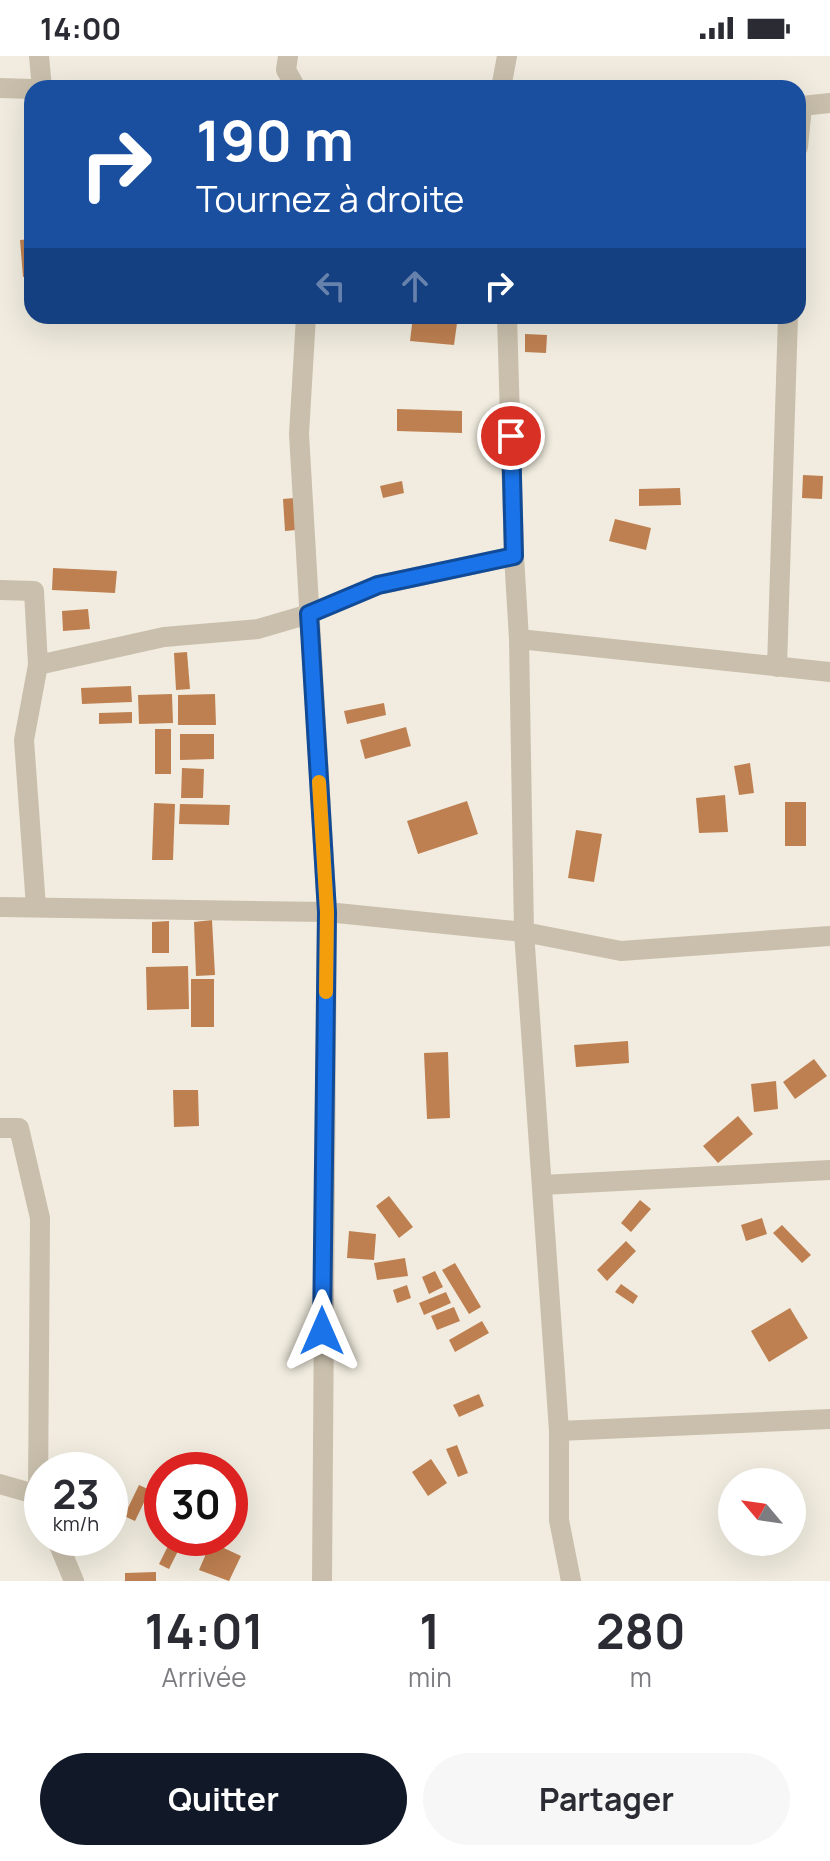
<!DOCTYPE html>
<html lang="fr">
<meta charset="utf-8">
<style>
body{margin:0;font-family:Manrope,sans-serif;background:#f7f7f7;color:#2b2b33;height:100vh;display:flex;flex-direction:column;font-size:30px;white-space:nowrap}
*{box-sizing:border-box;margin:0}
p{font-size:26px;color:#7c7c81}
.icon{flex:none;width:44px;height:44px;fill:none;stroke:currentColor;stroke-width:2;stroke-linecap:round;stroke-linejoin:round}
.map{position:relative;height:1525px;overflow:hidden}
.details{display:flex;flex-direction:column;background:#fff;flex:1}
.details>*{flex:none}
.top-card{position:absolute;left:24px;top:24px;width:782px;height:244px;border-radius:24px;box-shadow:0 8px 32px #0002;background:#1a4fa0;color:#fff;overflow:hidden}
.needle{width:52px;rotate:299deg}
.buttons{position:absolute;left:718px;top:1412px;display:grid;gap:16px}
.buttons a{display:grid;place-items:center;width:88px;height:88px;border-radius:50%;background:#fff;box-shadow:0 8px 32px #0002;font-size:40px}
.speed{position:absolute;left:24px;top:1396px;display:flex;gap:16px;font-size:40px;font-weight:700;text-align:center}
.speed>*{display:grid;place-content:center;width:104px;height:104px;border-radius:50%;background:#fff;box-shadow:0 8px 32px #0002;line-height:1}
.speed small{font-size:20px;font-weight:400}
.speed .limit{border:12px solid #d22;background:#fff;color:#111}
.pin{position:absolute;display:grid;place-items:center;width:68px;height:68px;color:#fff;margin:-34px;border:4px solid #fff;border-radius:50%;box-shadow:0 2px 8px #0007}
.me{position:absolute;width:88px;margin:-44px;rotate:0deg;stroke-linejoin:round;filter:drop-shadow(0 0 6px #0008)}
.turn{display:flex;align-items:center;gap:28px;height:168px;padding:0 40px;font-size:36px}
.turn .icon{width:104px;height:104px;stroke-width:2.5}
.turn b{display:block;font-size:56px;line-height:68px}
.lanes{display:flex;align-items:center;height:76px;padding:0 40px;background:#0003;justify-content:center;gap:40px;direction:ltr}
.lanes .off{opacity:.35}
.eta{display:flex;justify-content:space-evenly;align-items:center;height:136px;text-align:center}
.eta b{font-size:48px;font-weight:700;line-height:56px}
.button{display:flex;gap:16px;margin-top:auto;padding:16px 40px}
.button a{flex:1;height:92px;border-radius:48px;background:#111827;color:#fff;font-size:32px;font-weight:700;line-height:92px;text-align:center}
.button a+a{background:#f7f7f7;color:#2b2b33}
.status{display:flex;justify-content:space-between;align-items:center;height:56px;padding:0 40px;background:#fff;direction:ltr}
.status svg{height:22px;fill:currentColor}
.map>svg:first-child{display:block}
</style>
<div class="status"><b>14:00</b><svg viewBox="0 0 49 12"><path d="M0 12V9h3v3zM5 12V6h3v6zM10 12V3h3v9zM15 12V0h3v12zM26 1h20v11H26zM47 4h2v5h-2z"/></svg></div>
<div class="map">
<svg width="830" height="1525" viewBox="0 0 830 1525">
<rect width="100%" height="100%" fill="#f1ecdf"/>
<path fill="#be8051" d="M32,183V220L23,221L20,184Z
M413,260H458L454,289L410,285Z
M525,278L547,279L546,297L525,296Z
M397,353L462,355V377L397,375Z
M803,419L823,420L822,443L802,442Z
M402,425L404,437L383,442L380,430Z
M680,432L681,449L639,450V433Z
M294,442L296,474L285,475L283,443Z
M615,463L651,472L646,494L609,485Z
M53,512L117,515L115,537L52,534Z
M88,553L90,573L63,575L62,555Z
M187,596L190,633L176,634L174,597Z
M131,630L132,646L82,648L81,632Z
M172,638L173,667L139,668L138,639Z
M215,638L216,669H178V639Z
M384,647L386,659L347,668L344,655Z
M132,656V667L99,668V657Z
M406,671L411,690L365,703L360,684Z
M155,673H171V718H155Z
M180,678H214V703L180,704Z
M750,707L754,737L739,739L734,710Z
M182,712L204,713L203,742H181Z
M725,739L728,776L699,777L696,742Z
M467,745L478,778L418,798L407,765Z
M785,746H806V790H785Z
M154,747L175,748L173,804H152Z
M180,748L230,749L229,769L179,768Z
M576,774L602,778L594,826L568,822Z
M212,864L215,919L196,920L194,866Z
M169,865V897H152V866Z
M188,910L189,953L147,954L146,911Z
M191,923H214V971H191Z
M628,985L629,1007L576,1011L574,989Z
M448,996L450,1062L427,1063L424,997Z
M814,1003L827,1020L795,1043L783,1026Z
M776,1025L778,1053L754,1056L751,1028Z
M173,1034H198L199,1070L174,1071Z
M738,1060L753,1078L718,1107L703,1090Z
M389,1140L413,1171L399,1182L376,1150Z
M640,1144L651,1153L631,1176L621,1167Z
M762,1162L767,1178L746,1185L741,1169Z
M782,1169L811,1199L802,1207L773,1177Z
M349,1175L376,1178L374,1204L347,1202Z
M626,1185L636,1195L607,1225L597,1214Z
M405,1202L408,1220L377,1224L374,1207Z
M455,1207L481,1251L469,1258L442,1214Z
M435,1215L443,1231L429,1238L422,1221Z
M621,1228L638,1240L633,1248L615,1236Z
M407,1229L411,1242L397,1247L393,1234Z
M446,1236L451,1247L424,1259L419,1247Z
M454,1251L460,1265L437,1274L431,1260Z
M790,1252L808,1282L769,1306L751,1275Z
M482,1265L489,1277L455,1296L449,1284Z
M479,1338L484,1350L459,1361L453,1349Z
M457,1389L468,1417L458,1421L446,1393Z
M431,1403L447,1427L428,1440L412,1416Z
M139,1429L150,1434L135,1465L124,1460Z
M211,1486L241,1500L229,1525L199,1514Z
M169,1488L179,1493L169,1513L159,1508Z
M156,1516V1525H125V1517Z"/>
<g fill="none" stroke-linecap="round" stroke-linejoin="round">
<path stroke="#c9bfac" stroke-width="20" d="M39,0L42,32
M288,0L286,14L296,32
M0,32L32,33
M501,32L507,0
M798,91L802,50L830,47
M306,260L299,378L327,856L322,1525
M514,500L519,583L524,876L559,1375V1464L571,1525
M0,534L34,535L38,609L24,684L36,851
M519,583L830,616
M38,609L164,581L258,573L309,558L378,529L514,500L507,260
M777,611L788,260
M0,851L327,856L524,876L621,895L830,880
M0,1072H19L40,1162L38,1439L42,1449
M542,1129L830,1114
M559,1375L830,1363
M0,1428L38,1439
M56,1482L74,1525"/>
</g>
<g fill="none" stroke-linecap="round" stroke-linejoin="round">
<g stroke="#114b97" stroke-width="20">
<path id="route" d="M322,1275L327,856L309,558L378,529L514,500L511,380"/>
</g>
<use href="#route" stroke="#1a73e8" stroke-width="14"/>
<path stroke="#f59e0b" stroke-width="14" d="M319,726L327,856L326,936"/>
</g>
</svg>
<div class="buttons">
<a><svg class="needle" viewBox="-14 -14 28 28"><path d="M0-13l5 13h-10z" fill="#e53935"/><path d="M0 13l5-13h-10z" fill="#7c7c81"/></svg></a>
</div>
<div class="speed"><div>23<small>km/h</small></div><div class="limit">30</div></div>
<div class="pin" style="left:511px;top:380px;background:#d93025"><svg class="icon" aria-label="arrive" viewBox="0 0 24 24"><path d="M6 21V4h12l-3 4 3 4H6"/></svg></div>
<svg class="me" style="left:322px;top:1275px" viewBox="-20 -20 40 40"><path d="M0-17L14 15 0 8-14 15z" fill="#1a73e8" stroke="#fff" stroke-width="4"/></svg>
<div class="top-card">
<div class="turn"><svg class="icon" aria-label="right" viewBox="0 0 24 24"><path d="M7 20v-9h11M14 6l5 5-5 5"/></svg><div><b>190 m</b>Tournez à droite</div></div>
<div class="lanes"><svg class="icon off" aria-label="left" viewBox="0 0 24 24"><path d="M17 20v-9H6M10 6l-5 5 5 5"/></svg><svg class="icon off" aria-label="ahead" viewBox="0 0 24 24"><path d="M12 20V5M6 11l6-6 6 6"/></svg><svg class="icon" aria-label="right" viewBox="0 0 24 24"><path d="M7 20v-9h11M14 6l5 5-5 5"/></svg></div>
</div>
</div>
<section class="details">
<div class="eta">
<div><b>14:01</b><p>Arrivée</p></div>
<div><b>1</b><p>min</p></div>
<div><b>280</b><p>m</p></div>
</div>
<div class="button"><a>Quitter</a><a>Partager</a></div>
</section>
